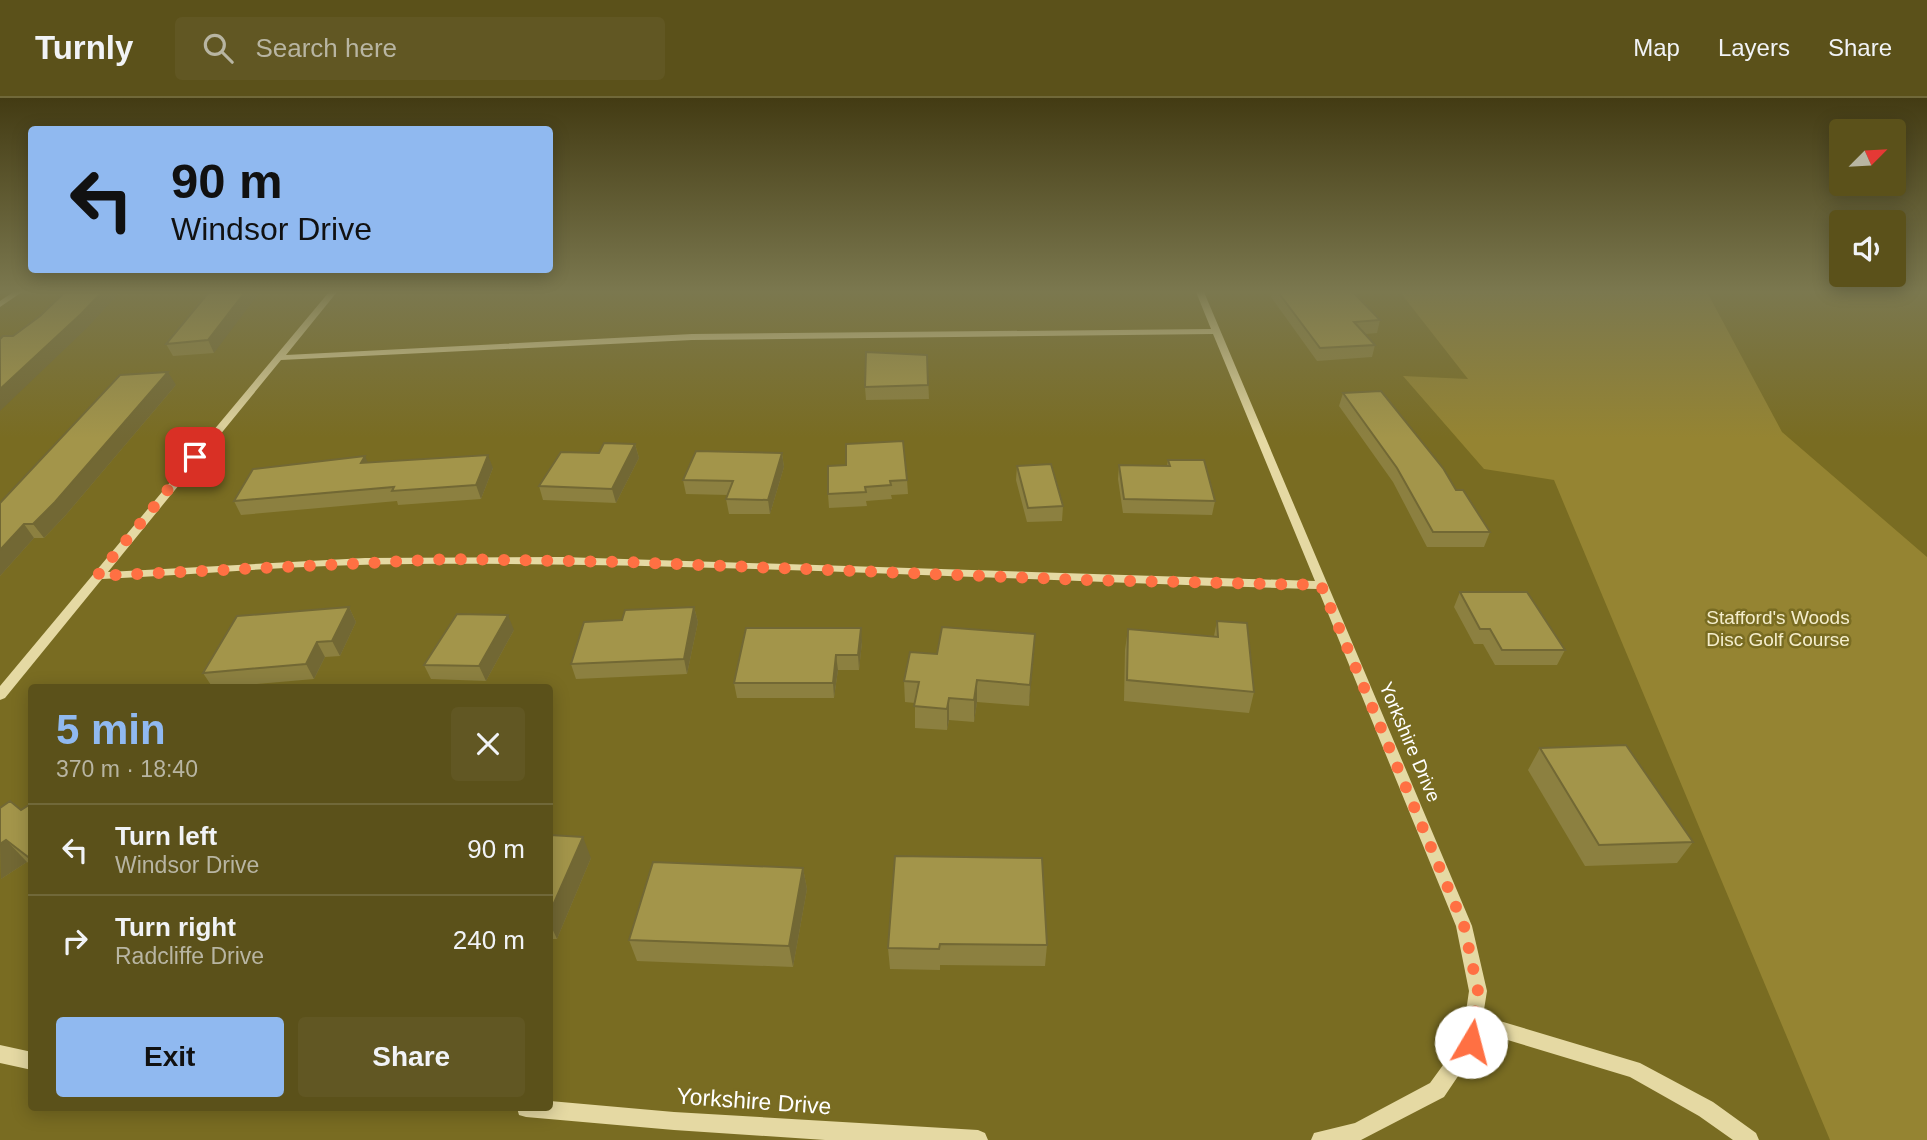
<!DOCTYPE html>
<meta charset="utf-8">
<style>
body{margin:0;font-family:Arial,sans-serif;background:#615723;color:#f1f3f6;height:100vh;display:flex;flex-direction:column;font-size:26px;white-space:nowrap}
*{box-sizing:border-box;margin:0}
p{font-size:23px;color:#b8b5a2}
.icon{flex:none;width:38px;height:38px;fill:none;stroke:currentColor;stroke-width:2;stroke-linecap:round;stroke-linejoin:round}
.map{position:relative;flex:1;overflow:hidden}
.side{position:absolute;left:28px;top:586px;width:525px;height:427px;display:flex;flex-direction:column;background:#5b511a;border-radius:7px;box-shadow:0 4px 18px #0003}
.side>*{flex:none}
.banner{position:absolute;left:28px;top:28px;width:525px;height:147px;border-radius:7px;box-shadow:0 4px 18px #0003;background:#90b9f0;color:#111;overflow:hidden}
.needle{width:46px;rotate:66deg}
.controls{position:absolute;left:1829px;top:21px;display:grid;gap:14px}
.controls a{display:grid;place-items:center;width:77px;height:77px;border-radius:7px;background:#5b511a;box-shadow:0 4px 18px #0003;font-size:35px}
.pin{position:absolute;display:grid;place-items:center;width:60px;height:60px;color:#fff;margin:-30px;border-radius:14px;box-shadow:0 4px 10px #0006}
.me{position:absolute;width:77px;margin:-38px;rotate:8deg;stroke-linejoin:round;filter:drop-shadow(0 0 5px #0008)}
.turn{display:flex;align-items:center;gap:24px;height:147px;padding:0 28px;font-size:32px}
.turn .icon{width:91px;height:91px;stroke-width:2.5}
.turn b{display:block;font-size:49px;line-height:60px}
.round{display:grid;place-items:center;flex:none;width:74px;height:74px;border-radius:7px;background:#615723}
.summary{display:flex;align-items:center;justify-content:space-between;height:119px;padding:0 28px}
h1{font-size:42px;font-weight:700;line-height:52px;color:#90b9f0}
.action{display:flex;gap:14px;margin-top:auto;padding:14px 28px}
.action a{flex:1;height:80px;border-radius:7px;background:#90b9f0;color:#111;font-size:28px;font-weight:700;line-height:80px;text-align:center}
.action a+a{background:#615723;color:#f1f3f6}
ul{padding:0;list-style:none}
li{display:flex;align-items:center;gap:21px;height:91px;padding:0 28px;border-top:2px solid #706839}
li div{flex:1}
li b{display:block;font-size:26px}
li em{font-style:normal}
header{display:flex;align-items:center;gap:42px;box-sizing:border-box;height:98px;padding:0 35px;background:#5b511a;border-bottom:2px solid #706839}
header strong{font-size:33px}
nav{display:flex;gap:38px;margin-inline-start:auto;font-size:24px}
.search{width:490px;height:63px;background:#615723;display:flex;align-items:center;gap:18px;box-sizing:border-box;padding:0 24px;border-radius:7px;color:#b8b5a2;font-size:26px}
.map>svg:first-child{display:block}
</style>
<header>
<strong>Turnly</strong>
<div class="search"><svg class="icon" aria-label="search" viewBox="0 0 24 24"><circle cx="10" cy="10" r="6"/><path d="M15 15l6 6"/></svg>Search here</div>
<nav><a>Map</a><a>Layers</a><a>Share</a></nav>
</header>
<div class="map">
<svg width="1927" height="1042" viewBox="0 0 1927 1042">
<rect width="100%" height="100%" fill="#796c22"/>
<path fill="#958432" d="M1400,194H1707L1782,334L1927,459V1042H1830L1554,382L1484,371L1403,278L1468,281Z"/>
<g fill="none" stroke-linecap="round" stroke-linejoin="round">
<path fill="#e5d9a3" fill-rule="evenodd" d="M13,194H22L0,209V203Z
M329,194H337L286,257L692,236L1211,231L1196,194H1204L1472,828L1487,893L1483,918L1640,965L1713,1004L1756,1035L1759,1042H1733L1699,1018L1630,979L1481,934L1477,950L1444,999L1361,1042H1311L1314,1035L1355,1025L1430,985L1462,941L1469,893L1456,828L1318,491C1016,483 715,464 413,466C309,466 206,476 102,481L5,600L0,602V588ZM1213,236L1315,483L562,459L365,460L108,474L281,262L692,242Z
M0,947L32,954V972L0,965Z
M550,1003L674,1014L978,1032L985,1035L988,1042H825L674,1032L526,1019L519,1017L517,1010H550Z"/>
</g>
<path fill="#8c8040" d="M209,194L214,255L173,258L166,246Z
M1272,194H1353L1380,222L1377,235L1365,236L1375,247L1372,259L1317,263L1271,199Z
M927,257L929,301L866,302L865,289Z
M176,287L65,418L44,440H34L0,478V405Z
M1343,295L1456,392L1490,434L1484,449H1427L1393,384L1339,308Z
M635,346L639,360L616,405L543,402L539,388L599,355Z
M782,355L784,369L770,416H729L726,401L728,397L686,396L683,382Z
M1168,362L1215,403L1212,417L1123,415L1118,381L1119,367L1167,368Z
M368,365L493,370L481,401L398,407L397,403L241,417L234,403Z
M828,368L907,382L908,396L891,397L892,401L866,403L867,408L829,410L828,396Z
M1017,368L1063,408L1062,423L1027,424L1016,382Z
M1460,494L1565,552L1557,567H1495L1483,546H1474L1454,509Z
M349,509L356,524L340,558L325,559L314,581L213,590L203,575Z
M694,509L698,524L687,576L576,581L571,566L622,522Z
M1217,523L1254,594L1249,615L1124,603L1125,552L1128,531L1214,538Z
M514,532L486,583L431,581L424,567Z
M1035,536L1029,608L977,604L974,624L949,622L947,632L915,630V605L905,604L904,583L937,556Z
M862,544L859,572H838L834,600H737L734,585Z
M1540,650L1693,744L1677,765L1585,768L1528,672Z
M32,705V767L27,764L1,781L0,710L21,712Z
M550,737L591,760L557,841H550Z
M895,758L1047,847L1045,868L940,867V872L890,871L888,850Z
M803,770L807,791L793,869L637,863L629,842Z"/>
<path fill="#726834" d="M102,194H120L88,229L0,313V291Z
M245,194H260L214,255L208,242Z
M168,274L176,287L65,418L44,440L33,426Z
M635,346L639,360L616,405L612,391Z
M782,355L784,369L770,416L768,402Z
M488,357L493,370L481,401L476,387Z
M365,358L371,371L361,365Z
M24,426L34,440L0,478V452Z
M349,509L356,524L340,558L332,543Z
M694,509L698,524L687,576L684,561Z
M508,517L514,532L486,583L479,568Z
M861,530L862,544L859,572L858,557Z
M1035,536L1034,557L1029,608L1030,587Z
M317,544L325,559L314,581L306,566Z
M836,557L838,572L834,600L833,585Z
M977,582V604L974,624V602Z
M949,600V622L947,632V611Z
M583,739L591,760L557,841L550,826V814Z
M6,742L27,764L1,781L0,746Z
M803,770L807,791L793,869L789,848Z"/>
<path fill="#a3954a" stroke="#726834" stroke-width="2" d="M65,194H102L81,216L0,291V241L3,238H13L40,218Z
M209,194H245L208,242L166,246Z
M1278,194H1353L1380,222L1354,224L1375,247L1320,250Z
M866,254L927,257L928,287L865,289Z
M168,274L55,404L33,426H24L0,452V405L120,277Z
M1381,293L1443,370L1456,392H1463L1490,434H1433L1397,370L1343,295Z
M903,343L907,382L890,383L891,387L865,389L866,394L828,396V368L846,367V346Z
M604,345L635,346L612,391L539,388L561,354L599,355Z
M696,353L782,355L768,402L726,401L733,383L683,382Z
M488,357L476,387L392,393L394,389L234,403L253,371L365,358L361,365Z
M1168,362H1204L1215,403L1124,401L1119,367L1170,368Z
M1051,366L1063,408L1028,410L1017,368Z
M1460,494H1527L1565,552H1502L1490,531H1480Z
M349,509L332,543L317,544L306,566L203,575L237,518Z
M694,509L684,561L571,566L584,524L622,522L625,512Z
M457,516L508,517L479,568L424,567Z
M1217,523L1247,525L1254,594L1127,582L1128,531L1218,539Z
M942,529L1035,536L1030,587L977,582L974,602L949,600L947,611L914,608L919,584L904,583L910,554L937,556Z
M746,530H861L858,557H836L833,585H734Z
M1626,647L1693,744L1599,747L1540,650Z
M10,703L21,712L32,705V762L6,742L0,746V710Z
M550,737L583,739L550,814Z
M895,758L1042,760L1047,847L940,846L939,851L888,850Z
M653,764L803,770L789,848L629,842Z"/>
<linearGradient id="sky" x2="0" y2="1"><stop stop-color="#433b13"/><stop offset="0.57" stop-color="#7b784f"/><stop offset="1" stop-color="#7b784f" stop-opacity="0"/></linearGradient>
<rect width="1927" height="340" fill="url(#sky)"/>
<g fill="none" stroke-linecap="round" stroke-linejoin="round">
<path stroke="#ff7043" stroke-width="12" stroke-dasharray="0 21.6" d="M195,359L97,478L450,461L624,464L1086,482L1321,487L1464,828L1478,893L1471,944"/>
</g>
<g text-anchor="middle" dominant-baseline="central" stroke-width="5" stroke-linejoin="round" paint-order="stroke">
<g font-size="19" fill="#f5eecc" stroke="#796c22">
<text x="1778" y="519">Stafford's Woods<tspan x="1778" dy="22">Disc Golf Course</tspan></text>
</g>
<g font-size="19" fill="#fff" stroke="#796c22">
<text transform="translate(1410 644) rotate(67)">Yorkshire Drive</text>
</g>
<g font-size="23" fill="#fff" stroke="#796c22">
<text transform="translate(754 1003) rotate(4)">Yorkshire Drive</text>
</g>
</g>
</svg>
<div class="controls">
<a><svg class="needle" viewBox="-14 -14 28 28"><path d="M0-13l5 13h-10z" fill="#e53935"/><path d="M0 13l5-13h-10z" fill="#b8b5a2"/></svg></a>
<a><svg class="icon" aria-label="sound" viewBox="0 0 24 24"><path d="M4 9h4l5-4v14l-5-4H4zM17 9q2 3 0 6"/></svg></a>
</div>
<div class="pin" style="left:195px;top:359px;background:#d93025"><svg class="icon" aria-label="arrive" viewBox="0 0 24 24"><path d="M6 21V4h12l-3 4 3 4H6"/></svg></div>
<svg class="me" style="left:1471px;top:944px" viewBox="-20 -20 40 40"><circle r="19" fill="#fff"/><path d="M0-13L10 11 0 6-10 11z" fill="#ff7043"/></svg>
<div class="banner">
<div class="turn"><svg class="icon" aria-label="left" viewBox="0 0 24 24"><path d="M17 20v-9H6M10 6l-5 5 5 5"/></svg><div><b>90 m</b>Windsor Drive</div></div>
</div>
<section class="side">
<div class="summary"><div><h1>5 min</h1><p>370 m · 18:40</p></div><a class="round"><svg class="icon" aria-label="close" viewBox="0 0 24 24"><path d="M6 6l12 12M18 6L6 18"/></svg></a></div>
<ul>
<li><svg class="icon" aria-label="left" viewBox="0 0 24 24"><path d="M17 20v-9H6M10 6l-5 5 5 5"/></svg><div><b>Turn left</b><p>Windsor Drive</p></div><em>90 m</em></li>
<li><svg class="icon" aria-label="right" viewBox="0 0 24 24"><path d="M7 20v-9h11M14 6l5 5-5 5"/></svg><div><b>Turn right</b><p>Radcliffe Drive</p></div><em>240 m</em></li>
</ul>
<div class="action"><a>Exit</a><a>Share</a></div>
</section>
</div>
